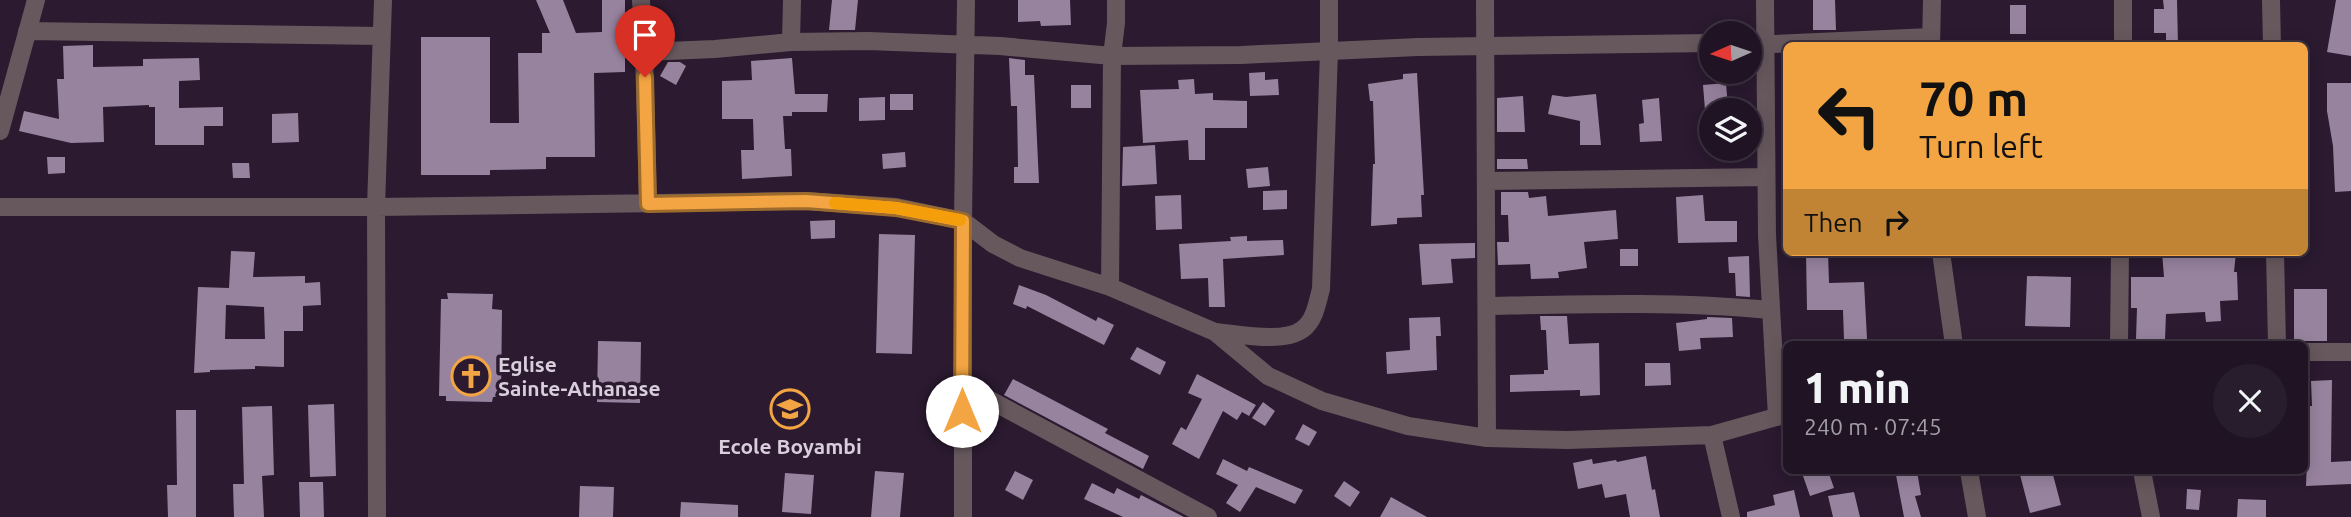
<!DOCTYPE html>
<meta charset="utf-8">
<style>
body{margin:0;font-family:Ubuntu,sans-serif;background:#281d2c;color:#f1f3f6;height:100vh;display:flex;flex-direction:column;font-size:26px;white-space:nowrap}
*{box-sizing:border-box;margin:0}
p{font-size:23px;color:#a29ea6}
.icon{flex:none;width:38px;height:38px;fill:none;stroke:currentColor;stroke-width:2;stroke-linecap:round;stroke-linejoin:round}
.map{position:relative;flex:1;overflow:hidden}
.sheet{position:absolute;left:1783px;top:341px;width:525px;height:133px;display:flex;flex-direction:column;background:#201424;border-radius:10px;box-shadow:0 4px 18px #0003,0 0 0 2px #3d3341}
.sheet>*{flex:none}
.banner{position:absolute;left:1783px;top:42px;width:525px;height:214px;border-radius:10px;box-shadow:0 4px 18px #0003,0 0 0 2px #3d3341;background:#f2a542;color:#111;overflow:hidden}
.needle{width:46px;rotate:267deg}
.tools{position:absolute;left:1699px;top:21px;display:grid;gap:14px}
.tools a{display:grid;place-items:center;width:63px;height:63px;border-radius:50%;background:#201424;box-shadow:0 4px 18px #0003,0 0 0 2px #3d3341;font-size:35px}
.pin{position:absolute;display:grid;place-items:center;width:60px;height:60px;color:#fff;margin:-72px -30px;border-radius:50% 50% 50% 0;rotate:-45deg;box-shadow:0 0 7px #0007}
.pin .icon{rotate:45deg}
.me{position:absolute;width:77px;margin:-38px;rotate:0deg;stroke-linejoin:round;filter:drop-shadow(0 0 5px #0008)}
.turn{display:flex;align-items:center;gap:24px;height:147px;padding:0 21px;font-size:32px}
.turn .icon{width:91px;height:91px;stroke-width:2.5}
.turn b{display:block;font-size:49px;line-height:60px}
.then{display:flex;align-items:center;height:66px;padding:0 21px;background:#0003;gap:14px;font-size:26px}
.round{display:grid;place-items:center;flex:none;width:74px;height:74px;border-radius:37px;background:#281d2c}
.headline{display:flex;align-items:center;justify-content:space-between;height:119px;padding:0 21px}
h1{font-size:42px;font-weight:800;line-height:52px}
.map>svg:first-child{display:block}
</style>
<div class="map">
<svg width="2351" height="517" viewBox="0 0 2351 517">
<rect width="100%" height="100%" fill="#2b1a30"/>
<path fill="#98839f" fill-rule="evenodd" d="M536,0H563L576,33L602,32V0H625V72L594,73L595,157H546V169L490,170V175H421V37H490V123H519L518,53H542V33H550Z
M832,0H858L855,30H829Z
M1018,0H1070L1071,25L1041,26L1040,21L1018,22Z
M1813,0H1835L1836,30H1813Z
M2163,0H2177L2178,45H2166V33H2154V9H2164Z
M2336,0H2351V56L2327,52Z
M2010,5H2026V34H2010Z
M93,45V67L143,66V59L199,58L200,80L179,81V108L223,107V126H204V145H155V107H149V105L103,107L104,142L71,143L19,131L24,111L59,119L57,79H64L63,46Z
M792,58L795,94H828L827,112H792V116H783L785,149H791L792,176L742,179L741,150H754L753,119H722V81L752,80L751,61Z
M1009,58L1025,60V75H1034L1039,183H1014V167H1018L1017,106H1011Z
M668,62H680L686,66L676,85L660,76Z
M1265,72V80L1278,79L1279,95L1250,96L1249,73Z
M1417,73L1424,195H1421L1422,217L1397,218V224L1371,226L1373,164H1375L1373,101H1370L1368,84L1403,79V74Z
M1194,79L1195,94L1213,93V100L1247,101V128H1205V160H1189L1188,140L1143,143L1140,90L1179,89L1178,80Z
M1726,83L1728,108L1705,110L1703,85Z
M2327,83H2351V191L2335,192L2333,146L2327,111Z
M1071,85H1091V108H1071Z
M890,94H913V110H890Z
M1596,94L1601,145H1580V121L1548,114L1552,95L1566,97Z
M1523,96L1525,132H1497V98Z
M885,97V120L859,121V98Z
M1659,98L1662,141L1640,142L1639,124L1644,123L1642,100Z
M298,113L299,142L272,143V114Z
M1155,145L1157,184L1122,186L1123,147Z
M905,152L906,167L883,169L882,154Z
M47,157H65V173L48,174Z
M1497,159H1527L1528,169H1497Z
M232,163H249L250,178H233Z
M1268,167L1270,186L1248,188L1246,169Z
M1287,190V209L1263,210V191Z
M1501,192H1528L1529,198L1546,196L1548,216L1616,210L1618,239L1584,242L1587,268L1558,272L1559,278L1531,279L1530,264L1498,265L1497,242H1509L1508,215H1501Z
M1181,195L1182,229L1156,230L1155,196Z
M1703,195L1705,221H1737V242L1678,243L1676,197Z
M835,220V238L811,239L810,221Z
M879,234L915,235L912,354L876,353Z
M1247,236V241L1283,240L1284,255L1223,259L1225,307H1209L1208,278L1181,279L1179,244L1231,241L1230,237Z
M1472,243H1475V258L1451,259L1453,283L1422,285L1419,244Z
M1620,249H1638V266H1620Z
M231,251L255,252L253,277L305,276V283L320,282L321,305L303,306V331H284V367L255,366V369L210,370V372L194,373L198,287L229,288ZM226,305L264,307L265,339H225Z
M1806,252H1828L1829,283L1864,282L1867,339L1844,340L1843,310H1807Z
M2162,252H2236L2234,272H2237L2238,300L2220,301L2221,321L2206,322L2205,312L2166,314L2165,340L2136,339L2137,308H2131V277H2164Z
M1749,256L1750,297L1736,296L1735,273H1729L1728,257Z
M2027,276L2071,277L2070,327L2025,326Z
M1019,285L1046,295L1096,321L1098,317L1114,325L1104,345L1027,306L1026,309L1013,304Z
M2294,289H2327V341H2294Z
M447,293L493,294L492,309L502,310L501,397H493L492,402L446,401V396H439L441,299H448Z
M1540,316H1567L1569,344L1599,343L1600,395L1580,396V390L1510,392V375L1544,374V370H1548L1546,330H1541Z
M1440,317L1441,336H1436L1437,370L1387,374L1386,352L1410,350L1409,318Z
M1707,317L1732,318L1733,337L1700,338L1701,349L1679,351L1676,323L1707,319Z
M598,341L641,342L640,403L597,402Z
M1137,347L1166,362L1160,375L1130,359Z
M1645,363H1670L1671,385L1645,386Z
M1197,374L1256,405L1249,416L1242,412L1237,420L1223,411L1199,459L1172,444L1181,427L1186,430L1202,399L1188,393Z
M1013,379L1108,429L1105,433L1149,456L1143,469L1004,395Z
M2332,380L2331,462L2351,461V484L2306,486L2309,406H2312L2311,381Z
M1263,402L1275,411L1265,426L1252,418Z
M334,404L336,476L310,477L308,405Z
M272,406L274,475L262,476L264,517H234L233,484H244L242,407Z
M176,410H196V517H168L167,485H177Z
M1303,424L1317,432L1309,446L1295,439Z
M1646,456L1652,490L1655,489L1660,517H1630L1626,494L1605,498L1602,484L1578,489L1573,463L1592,459L1593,464L1616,460L1617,462Z
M1223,459L1247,471L1249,467L1303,490L1295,504L1256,487L1240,512L1226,503L1238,485L1216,474Z
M875,471L904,473L900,517H871Z
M1015,471L1033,480L1023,500L1005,490Z
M1818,471H1828L1834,488L1810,496L1803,476Z
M1917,471L1921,495L1915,496L1921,517H1904L1896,475Z
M2019,471H2052L2061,505L2030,513Z
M785,473L814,475L811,514L782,512Z
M1344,481L1360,492L1350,507L1334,496Z
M299,482H323L324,517H300Z
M1092,483L1114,494L1117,488L1139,499L1141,495L1184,517H1123L1084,499Z
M580,486L614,487L613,517H579Z
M2187,489L2201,490L2199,510L2186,509Z
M1794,490L1800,517H1747V512L1775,505L1773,495Z
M1854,492L1860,517H1833L1828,496Z
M1391,497L1427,517H1380Z
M2238,499L2266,500V517H2237Z
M681,502L738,505V517H680Z"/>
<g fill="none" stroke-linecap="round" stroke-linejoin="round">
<path stroke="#67585d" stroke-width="18" d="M641,0L644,52L648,203
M1485,0L1487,438
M1765,0L1767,235L1777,417
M2271,0L2272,46
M27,31L381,36
M791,42L792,0
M1750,45L1931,37
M1931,46L1932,0
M2123,46V0
M644,52L715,49L791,42L868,41L1000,46L1112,56L1241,55L1418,47L1712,43
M0,131L36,0
M1487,181L1766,177
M0,207H376L806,201L896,207L963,221L993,244L1020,258L1110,287L1215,332L1268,376L1322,401L1408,426L1487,438L1568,440L1712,435L1787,414
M1941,252L1954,345
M2275,252L2277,345
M1110,287L1112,56L1116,23V0
M1487,306C1582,304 1676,301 1770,310
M1215,332C1238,334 1284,344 1303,329C1315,320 1317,303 1321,289L1329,51V0
M2119,345L2120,252
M2305,352H2351
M962,385L1208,517
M1712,435L1731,517
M1969,471L1977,517
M2142,471L2151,517
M377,517L376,207L383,0
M963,517V221L966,0"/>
</g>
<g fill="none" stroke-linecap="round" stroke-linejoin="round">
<g stroke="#9d6b2b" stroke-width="18">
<path id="route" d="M645,77L648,204L806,201L896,208L963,221L962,411"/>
</g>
<use href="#route" stroke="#f2a542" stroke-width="12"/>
<path stroke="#f59e0b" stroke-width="12" d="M835,203L896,208L960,220"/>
</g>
<defs>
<g id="church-ring" transform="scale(2.0125)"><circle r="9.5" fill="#2b1a30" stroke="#f2a542" stroke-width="1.5"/><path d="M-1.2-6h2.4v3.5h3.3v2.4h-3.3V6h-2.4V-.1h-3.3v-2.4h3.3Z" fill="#f2a542"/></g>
<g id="school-ring" transform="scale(2.0125)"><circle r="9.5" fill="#2b1a30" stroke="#f2a542" stroke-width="1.5"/><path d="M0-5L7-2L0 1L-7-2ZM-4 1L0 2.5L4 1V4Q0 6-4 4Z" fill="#f2a542"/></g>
</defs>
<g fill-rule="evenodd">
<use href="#church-ring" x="471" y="376"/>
<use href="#school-ring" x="790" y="409"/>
</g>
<g text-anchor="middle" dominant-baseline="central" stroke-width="7" stroke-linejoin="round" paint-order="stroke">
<g font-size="21" font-weight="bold" fill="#d9cedc" stroke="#2b1a30" text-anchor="start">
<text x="498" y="364">Eglise<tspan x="498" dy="24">Sainte-Athanase</tspan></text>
<text x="790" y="446" text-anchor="middle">Ecole Boyambi</text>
</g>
</g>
</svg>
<div class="tools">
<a><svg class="needle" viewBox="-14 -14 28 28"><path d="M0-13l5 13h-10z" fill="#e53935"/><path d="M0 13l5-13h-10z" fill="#a29ea6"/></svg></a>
<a><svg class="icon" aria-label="layers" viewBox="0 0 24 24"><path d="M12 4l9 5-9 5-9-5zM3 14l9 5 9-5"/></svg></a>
</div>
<div class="pin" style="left:645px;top:77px;background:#d93025"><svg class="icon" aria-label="arrive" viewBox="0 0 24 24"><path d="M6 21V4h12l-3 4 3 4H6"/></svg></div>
<svg class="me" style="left:962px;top:411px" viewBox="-20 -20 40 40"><circle r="19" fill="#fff"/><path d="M0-13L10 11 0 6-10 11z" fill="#f2a542"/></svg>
<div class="banner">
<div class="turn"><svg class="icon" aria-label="left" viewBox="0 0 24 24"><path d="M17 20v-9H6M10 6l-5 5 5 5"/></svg><div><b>70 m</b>Turn left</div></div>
<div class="then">Then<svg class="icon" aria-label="right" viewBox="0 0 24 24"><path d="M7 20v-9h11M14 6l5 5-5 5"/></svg></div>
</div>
<section class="sheet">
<div class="headline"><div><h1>1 min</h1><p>240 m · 07:45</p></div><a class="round"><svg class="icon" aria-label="close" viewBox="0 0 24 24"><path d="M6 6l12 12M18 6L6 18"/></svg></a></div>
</section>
</div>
